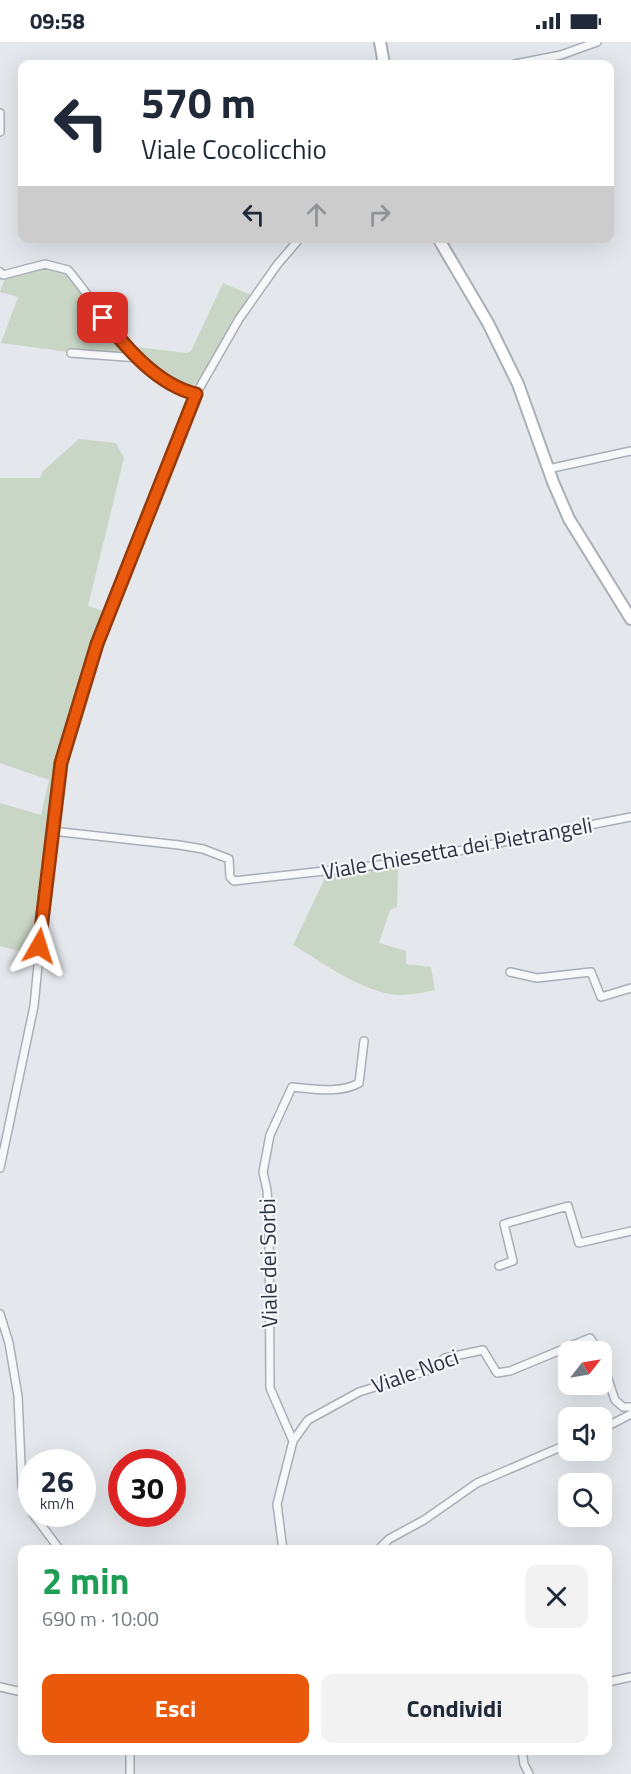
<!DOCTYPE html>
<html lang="it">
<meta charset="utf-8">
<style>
body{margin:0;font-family:"Titillium Web",sans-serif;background:#f2f2f3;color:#1f2937;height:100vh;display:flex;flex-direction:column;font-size:22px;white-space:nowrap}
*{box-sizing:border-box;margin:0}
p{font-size:20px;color:#747a83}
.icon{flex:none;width:33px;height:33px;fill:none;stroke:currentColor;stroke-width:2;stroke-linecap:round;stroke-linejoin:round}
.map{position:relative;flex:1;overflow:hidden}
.side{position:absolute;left:18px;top:1503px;width:594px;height:210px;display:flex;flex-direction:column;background:#fff;border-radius:12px;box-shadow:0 6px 24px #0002}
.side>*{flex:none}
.banner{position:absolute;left:18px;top:18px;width:596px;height:183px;border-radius:12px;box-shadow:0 6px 24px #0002;background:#fff;color:#1f2937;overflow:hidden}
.needle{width:39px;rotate:59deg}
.controls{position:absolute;left:558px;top:1299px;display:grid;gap:12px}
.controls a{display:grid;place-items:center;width:54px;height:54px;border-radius:12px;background:#fff;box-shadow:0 6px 24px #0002;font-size:30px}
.speed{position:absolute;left:18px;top:1407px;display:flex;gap:12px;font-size:30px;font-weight:700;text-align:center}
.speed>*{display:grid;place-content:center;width:78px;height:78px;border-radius:50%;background:#fff;box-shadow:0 6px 24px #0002;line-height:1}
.speed small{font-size:15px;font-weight:400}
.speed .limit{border:9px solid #d22;background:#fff;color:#111}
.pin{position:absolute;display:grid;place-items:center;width:51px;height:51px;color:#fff;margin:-26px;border-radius:12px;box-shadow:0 3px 9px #0006}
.me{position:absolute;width:66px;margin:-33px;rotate:6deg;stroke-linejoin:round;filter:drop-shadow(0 0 4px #0008)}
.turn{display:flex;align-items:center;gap:21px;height:126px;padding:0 24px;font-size:27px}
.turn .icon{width:78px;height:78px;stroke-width:2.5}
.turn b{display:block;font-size:42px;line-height:51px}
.lanes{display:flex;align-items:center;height:57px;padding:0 24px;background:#0003;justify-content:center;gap:30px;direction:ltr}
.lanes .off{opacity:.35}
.round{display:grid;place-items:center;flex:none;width:63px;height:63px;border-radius:12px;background:#f2f2f3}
.overview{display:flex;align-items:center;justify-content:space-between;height:102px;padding:0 24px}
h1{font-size:36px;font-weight:700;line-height:45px;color:#1e9e55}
.button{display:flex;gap:12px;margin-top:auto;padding:12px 24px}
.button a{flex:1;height:69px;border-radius:12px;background:#ea580c;color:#fff;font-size:24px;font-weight:700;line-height:69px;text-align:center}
.button a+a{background:#f2f2f3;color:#1f2937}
.status{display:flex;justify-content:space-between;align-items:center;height:42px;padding:0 30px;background:#fff;direction:ltr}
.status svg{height:16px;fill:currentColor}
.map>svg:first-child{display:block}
</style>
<div class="status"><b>09:58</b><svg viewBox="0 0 49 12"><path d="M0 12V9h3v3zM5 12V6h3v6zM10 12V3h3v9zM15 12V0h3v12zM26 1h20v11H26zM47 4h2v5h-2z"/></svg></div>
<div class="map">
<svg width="631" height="1732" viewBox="0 0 631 1732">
<rect width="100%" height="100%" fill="#e4e7ec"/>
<path fill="#c9d6c5" d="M46,226L60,227L72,237L101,278L132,313L69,310L1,301L18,255L0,250L6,234Z
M223,241L251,253L197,341C187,347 181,346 170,341L110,281V274L136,305L187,311L191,309Z
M79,397L116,401L124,416L88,564L107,570L92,606L55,740L34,913L0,904V761L41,773L49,738L0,721V436H40L43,429Z
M395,825L398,829L397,865L390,868L379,901L406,909V922L431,925L435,948C420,951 404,955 389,952C355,945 322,920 293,903L327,832Z"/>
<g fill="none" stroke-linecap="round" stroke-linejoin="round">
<g stroke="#a9aeb7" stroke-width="10">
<path id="minor" d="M515,22L561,13L597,0
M0,71V90
M0,230L3,233L45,222L68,228C105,271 136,338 196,352
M71,311L139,316
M548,427L631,409
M52,789L179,803L203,807L229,817L230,835L234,839L397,821L631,775
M510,930L537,936L591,930L601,955L631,946
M0,1126L34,964L56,741L97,602L196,352L239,277L277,223L300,196
M499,1224L513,1219L504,1182L568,1164L579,1201L631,1189
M0,1272L9,1301L18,1354L22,1445L32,1467
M602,1319L615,1358L623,1365H631
M602,1387L631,1372
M293,1399L308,1378L359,1350L427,1329L445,1316L483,1308L497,1331L510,1329L590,1296L599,1310
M33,1472L60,1508
M283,1508L277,1462L293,1399L270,1346L269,1176L267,1148L263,1130L270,1093L292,1045C314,1047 339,1052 359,1041L364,999
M378,1508L389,1497L424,1478L477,1441L568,1402
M608,1640L631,1635
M0,1645L22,1650
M130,1708V1732
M522,1708L524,1722L529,1732"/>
</g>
<g stroke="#a9aeb7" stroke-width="14">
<path id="secondary" d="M380,0L384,22
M438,196L488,281L518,342L553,440L569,477L631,577"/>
</g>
<use href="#minor" stroke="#f7f8fa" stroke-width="7"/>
<use href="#secondary" stroke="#fff" stroke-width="10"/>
</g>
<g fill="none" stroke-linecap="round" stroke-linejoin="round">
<g stroke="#983908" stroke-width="15">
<path id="route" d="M39,904L61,721L97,602L196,352C158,343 127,307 103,276"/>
</g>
<use href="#route" stroke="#ea580c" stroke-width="10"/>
</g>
<g text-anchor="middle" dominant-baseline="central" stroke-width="4.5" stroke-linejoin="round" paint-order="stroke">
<g font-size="22" fill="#2b3445" stroke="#f4f6f9">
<text transform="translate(457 806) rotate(-10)">Viale Chiesetta dei Pietrangeli</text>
<text transform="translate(268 1221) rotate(-91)">Viale dei Sorbi</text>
<text transform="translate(415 1329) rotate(-20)">Viale Noci</text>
</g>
</g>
</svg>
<div class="controls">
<a><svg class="needle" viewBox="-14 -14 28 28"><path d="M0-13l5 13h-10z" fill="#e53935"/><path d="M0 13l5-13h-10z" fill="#747a83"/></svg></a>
<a><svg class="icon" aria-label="sound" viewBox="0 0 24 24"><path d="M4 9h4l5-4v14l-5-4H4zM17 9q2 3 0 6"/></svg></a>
<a><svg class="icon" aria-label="search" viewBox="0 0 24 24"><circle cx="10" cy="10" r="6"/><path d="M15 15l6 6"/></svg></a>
</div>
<div class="speed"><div>26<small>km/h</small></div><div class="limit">30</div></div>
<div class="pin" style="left:103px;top:276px;background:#d93025"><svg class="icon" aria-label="arrive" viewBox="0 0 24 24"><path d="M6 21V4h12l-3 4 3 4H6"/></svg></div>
<svg class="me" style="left:39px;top:904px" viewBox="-20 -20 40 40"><path d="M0-17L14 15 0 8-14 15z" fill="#ea580c" stroke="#fff" stroke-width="4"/></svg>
<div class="banner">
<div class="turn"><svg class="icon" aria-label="left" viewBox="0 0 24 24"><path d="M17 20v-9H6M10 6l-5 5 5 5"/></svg><div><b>570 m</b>Viale Cocolicchio</div></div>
<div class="lanes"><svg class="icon" aria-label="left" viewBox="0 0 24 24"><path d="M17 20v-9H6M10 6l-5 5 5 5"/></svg><svg class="icon off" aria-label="ahead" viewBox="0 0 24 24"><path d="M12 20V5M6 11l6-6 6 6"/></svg><svg class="icon off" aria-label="right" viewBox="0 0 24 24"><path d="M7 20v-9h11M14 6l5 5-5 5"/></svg></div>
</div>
<section class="side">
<div class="overview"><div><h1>2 min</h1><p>690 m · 10:00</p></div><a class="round"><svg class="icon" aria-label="close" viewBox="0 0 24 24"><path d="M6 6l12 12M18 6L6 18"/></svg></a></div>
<div class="button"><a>Esci</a><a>Condividi</a></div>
</section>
</div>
